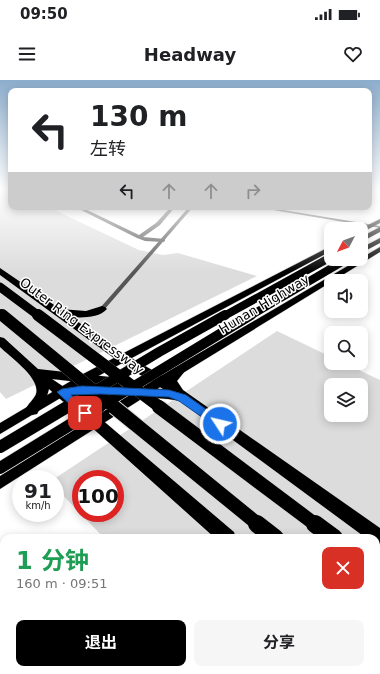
<!DOCTYPE html>
<html lang="zh">
<meta charset="utf-8">
<style>
body{margin:0;font-family:"DejaVu Sans","Noto Sans SC",sans-serif;background:#f6f6f6;color:#202124;height:100vh;display:flex;flex-direction:column;font-size:15px;white-space:nowrap}
*{box-sizing:border-box;margin:0}
p{font-size:13px;color:#757577}
.icon{flex:none;width:22px;height:22px;fill:none;stroke:currentColor;stroke-width:2;stroke-linecap:round;stroke-linejoin:round}
.map{position:relative;flex:1;overflow:hidden}
.side{position:absolute;left:0px;top:454px;width:380px;height:140px;display:flex;flex-direction:column;background:#fff;border-radius:12px 12px 0 0;box-shadow:0 2px 10px #0003}
.side>*{flex:none}
.top-card{position:absolute;left:8px;top:8px;width:364px;height:122px;border-radius:8px;box-shadow:0 2px 10px #0003;background:#fff;color:#202124;overflow:hidden}
.needle{width:26px;rotate:229deg}
.buttons{position:absolute;left:324px;top:142px;display:grid;gap:8px}
.buttons a{display:grid;place-items:center;width:44px;height:44px;border-radius:8px;background:#fff;box-shadow:0 2px 10px #0003;font-size:20px}
.speed{position:absolute;left:12px;top:390px;display:flex;gap:8px;font-size:20px;font-weight:700;text-align:center}
.speed>*{display:grid;place-content:center;width:52px;height:52px;border-radius:50%;background:#fff;box-shadow:0 2px 10px #0003;line-height:1}
.speed small{font-size:10px;font-weight:400}
.speed .limit{border:6px solid #d22;background:#fff;color:#111}
.pin{position:absolute;display:grid;place-items:center;width:34px;height:34px;color:#fff;margin:-17px;border-radius:8px;box-shadow:0 2px 6px #0006}
.me{position:absolute;width:44px;margin:-22px;rotate:305deg;stroke-linejoin:round;filter:drop-shadow(0 0 3px #0008)}
.turn{display:flex;align-items:center;gap:14px;height:84px;padding:0 16px;font-size:18px}
.turn .icon{width:52px;height:52px;stroke-width:2.5}
.turn b{display:block;font-size:28px;line-height:34px}
.lanes{display:flex;align-items:center;height:38px;padding:0 16px;background:#0003;justify-content:center;gap:20px;direction:ltr}
.lanes .off{opacity:.35}
.round{display:grid;place-items:center;flex:none;width:42px;height:42px;border-radius:8px;background:#f6f6f6}
.summary{display:flex;align-items:center;justify-content:space-between;height:68px;padding:0 16px}
h1{font-size:24px;font-weight:700;line-height:30px;color:#1e9e55}
.cta{display:flex;gap:8px;margin-top:auto;padding:8px 16px}
.cta a{flex:1;height:46px;border-radius:8px;background:#000;color:#fff;font-size:16px;font-weight:700;line-height:46px;text-align:center}
.cta a+a{background:#f6f6f6;color:#202124}
.status{display:flex;justify-content:space-between;align-items:center;height:28px;padding:0 20px;background:#fff;direction:ltr}
.status svg{height:11px;fill:currentColor}
header{display:flex;justify-content:space-between;align-items:center;height:52px;padding:0 16px;background:#fff;font-size:18px;font-weight:700}
.map>svg:first-child{display:block}
</style>
<div class="status"><b>09:50</b><svg viewBox="0 0 49 12"><path d="M0 12V9h3v3zM5 12V6h3v6zM10 12V3h3v9zM15 12V0h3v12zM26 1h20v11H26zM47 4h2v5h-2z"/></svg></div>
<header><svg class="icon" aria-label="menu" viewBox="0 0 24 24"><path d="M4 6h16M4 12h16M4 18h16"/></svg>Headway<svg class="icon" aria-label="heart" viewBox="0 0 24 24"><path d="M12 20l-8-8c-3-5 5-10 8-4 3-6 11-1 8 4z"/></svg></header>
<div class="map">
<svg width="380" height="594" viewBox="0 0 380 594">
<rect width="100%" height="100%" fill="#fff"/>
<path fill="#dcdcdc" fill-rule="evenodd" d="M0,109L11,110V127H48L139,170L163,175L178,173L257,196L6,319L0,312Z
M277,251L331,277V283H344L380,300V594H235L231,590H376V458H104L55,407L54,399ZM331,305H361V335H331ZM81,399H115V433H81Z"/>
<g fill="none" stroke-linecap="round" stroke-linejoin="round">
<g stroke="#dbdbdb" stroke-width="1">
<path id="primary" d="M380,139V143L361,153L360,149Z
M380,147V152L361,162V157Z
M380,158V163L361,173V168Z
M331,166V171L89,301L0,354V343L81,295Z
M380,167V172L165,304L0,409V396L157,298Z"/>
</g>
<g stroke="#dbdbdb" stroke-width="1">
<path id="motorway" d="M0,188L60,229L86,231L102,226L105,227L107,229C99,238 82,238 71,237L126,275L166,298C170,292 175,286 183,288L185,291L177,301L183,310L380,448V466L376,465V458H366L180,321L168,319L129,316H74L234,452L236,458H215L49,309L47,316L37,334L32,335L27,334L25,330C28,324 34,319 36,314C41,298 10,277 0,267V257L4,258L38,289L119,298L123,299L125,302L123,305L120,306L163,309L118,281L0,195ZM52,299L113,306L64,307Z
M376,480L380,482V501L376,499Z
M376,531L380,533V554L376,552Z
M376,577L380,578V594H368L367,590H376Z"/>
</g>
<path fill="#555" fill-rule="evenodd" d="M75,127H81L139,155L156,143L171,127H175L160,145L143,157L165,159V161L163,162L145,161L137,158Z"/>
<path fill="#555" fill-rule="evenodd" d="M189,127H193L104,230H100V228Z
M255,127H265L380,146V148Z"/>
<use href="#primary" fill="#000" fill-rule="evenodd"/>
<use href="#motorway" fill="#000" fill-rule="evenodd"/>
<g stroke="#dbdbdb" stroke-width="8" stroke-linecap="butt">
<path id="primary-bridge-far2" d="M224,236L331,177
M250,236L347,179"/>
</g>
<g stroke="#dbdbdb" stroke-width="10" stroke-linecap="butt">
<path id="primary-bridge-far1" d="M66,328L159,272L225,235
M98,328L251,235"/>
</g>
<g stroke="#dbdbdb" stroke-width="13" stroke-linecap="butt">
<path id="primary-bridge" d="M0,367L67,327
M0,388L99,327"/>
</g>
<g stroke="#dbdbdb" stroke-width="10" stroke-linecap="butt">
<path id="motorway-bridge-far3" d="M0,207L39,236
M0,234L3,236"/>
</g>
<g stroke="#dbdbdb" stroke-width="12" stroke-linecap="butt">
<path id="motorway-bridge-far2" d="M2,235L115,328
M38,235L161,328"/>
</g>
<g stroke="#dbdbdb" stroke-width="16" stroke-linecap="butt">
<path id="motorway-bridge-far1" d="M114,327L259,445
M159,327L316,445"/>
</g>
<g stroke="#dbdbdb" stroke-width="20" stroke-linecap="butt">
<path id="motorway-bridge" d="M257,444L275,458
M315,444L334,458"/>
</g>
<use href="#primary-bridge-far2" stroke="#000" stroke-width="8"/>
<use href="#primary-bridge-far1" stroke="#000" stroke-width="10"/>
<use href="#primary-bridge" stroke="#000" stroke-width="12"/>
<use href="#motorway-bridge-far3" stroke="#000" stroke-width="9"/>
<use href="#motorway-bridge-far2" stroke="#000" stroke-width="12"/>
<use href="#motorway-bridge-far1" stroke="#000" stroke-width="14"/>
<use href="#motorway-bridge" stroke="#000" stroke-width="18"/>
</g>
<linearGradient id="sky" x2="0" y2="1"><stop stop-color="#8cadcc"/><stop offset="0.57" stop-color="#fff"/><stop offset="1" stop-color="#fff" stop-opacity="0"/></linearGradient>
<rect width="380" height="192" fill="url(#sky)"/>
<path fill="#1a73e8" stroke="#114b97" d="M82,306L169,310L186,315L224,342L225,344L224,347L220,349L216,347L179,321L169,317L101,314L71,315L88,330L90,333L88,335H81L57,312L62,309Z"/>
<g text-anchor="middle" dominant-baseline="central" stroke-width="3" stroke-linejoin="round" paint-order="stroke">
<g font-size="13" fill="#000" stroke="#fff">
<text transform="translate(264 224) rotate(-31)">Hunan Highway</text>
<text transform="translate(82 246) rotate(37)">Outer Ring Expressway</text>
</g>
</g>
</svg>
<div class="buttons">
<a><svg class="needle" viewBox="-14 -14 28 28"><path d="M0-13l5 13h-10z" fill="#e53935"/><path d="M0 13l5-13h-10z" fill="#757577"/></svg></a>
<a><svg class="icon" aria-label="sound" viewBox="0 0 24 24"><path d="M4 9h4l5-4v14l-5-4H4zM17 9q2 3 0 6"/></svg></a>
<a><svg class="icon" aria-label="search" viewBox="0 0 24 24"><circle cx="10" cy="10" r="6"/><path d="M15 15l6 6"/></svg></a>
<a><svg class="icon" aria-label="layers" viewBox="0 0 24 24"><path d="M12 4l9 5-9 5-9-5zM3 14l9 5 9-5"/></svg></a>
</div>
<div class="speed"><div>91<small>km/h</small></div><div class="limit">100</div></div>
<div class="pin" style="left:85px;top:333px;background:#d93025"><svg class="icon" aria-label="arrive" viewBox="0 0 24 24"><path d="M6 21V4h12l-3 4 3 4H6"/></svg></div>
<svg class="me" style="left:220px;top:344px" viewBox="-20 -20 40 40"><circle r="17" fill="#1a73e8" stroke="#fff" stroke-width="3"/><path d="M0-11L8 9 0 5-8 9z" fill="#fff"/></svg>
<div class="top-card">
<div class="turn"><svg class="icon" aria-label="left" viewBox="0 0 24 24"><path d="M17 20v-9H6M10 6l-5 5 5 5"/></svg><div><b>130 m</b>左转</div></div>
<div class="lanes"><svg class="icon" aria-label="left" viewBox="0 0 24 24"><path d="M17 20v-9H6M10 6l-5 5 5 5"/></svg><svg class="icon off" aria-label="ahead" viewBox="0 0 24 24"><path d="M12 20V5M6 11l6-6 6 6"/></svg><svg class="icon off" aria-label="ahead" viewBox="0 0 24 24"><path d="M12 20V5M6 11l6-6 6 6"/></svg><svg class="icon off" aria-label="right" viewBox="0 0 24 24"><path d="M7 20v-9h11M14 6l5 5-5 5"/></svg></div>
</div>
<section class="side">
<div class="summary"><div><h1>1 分钟</h1><p>160 m · 09:51</p></div><a class="round" style="background:#d93025;color:#fff"><svg class="icon" aria-label="close" viewBox="0 0 24 24"><path d="M6 6l12 12M18 6L6 18"/></svg></a></div>
<div class="cta"><a>退出</a><a>分享</a></div>
</section>
</div>
